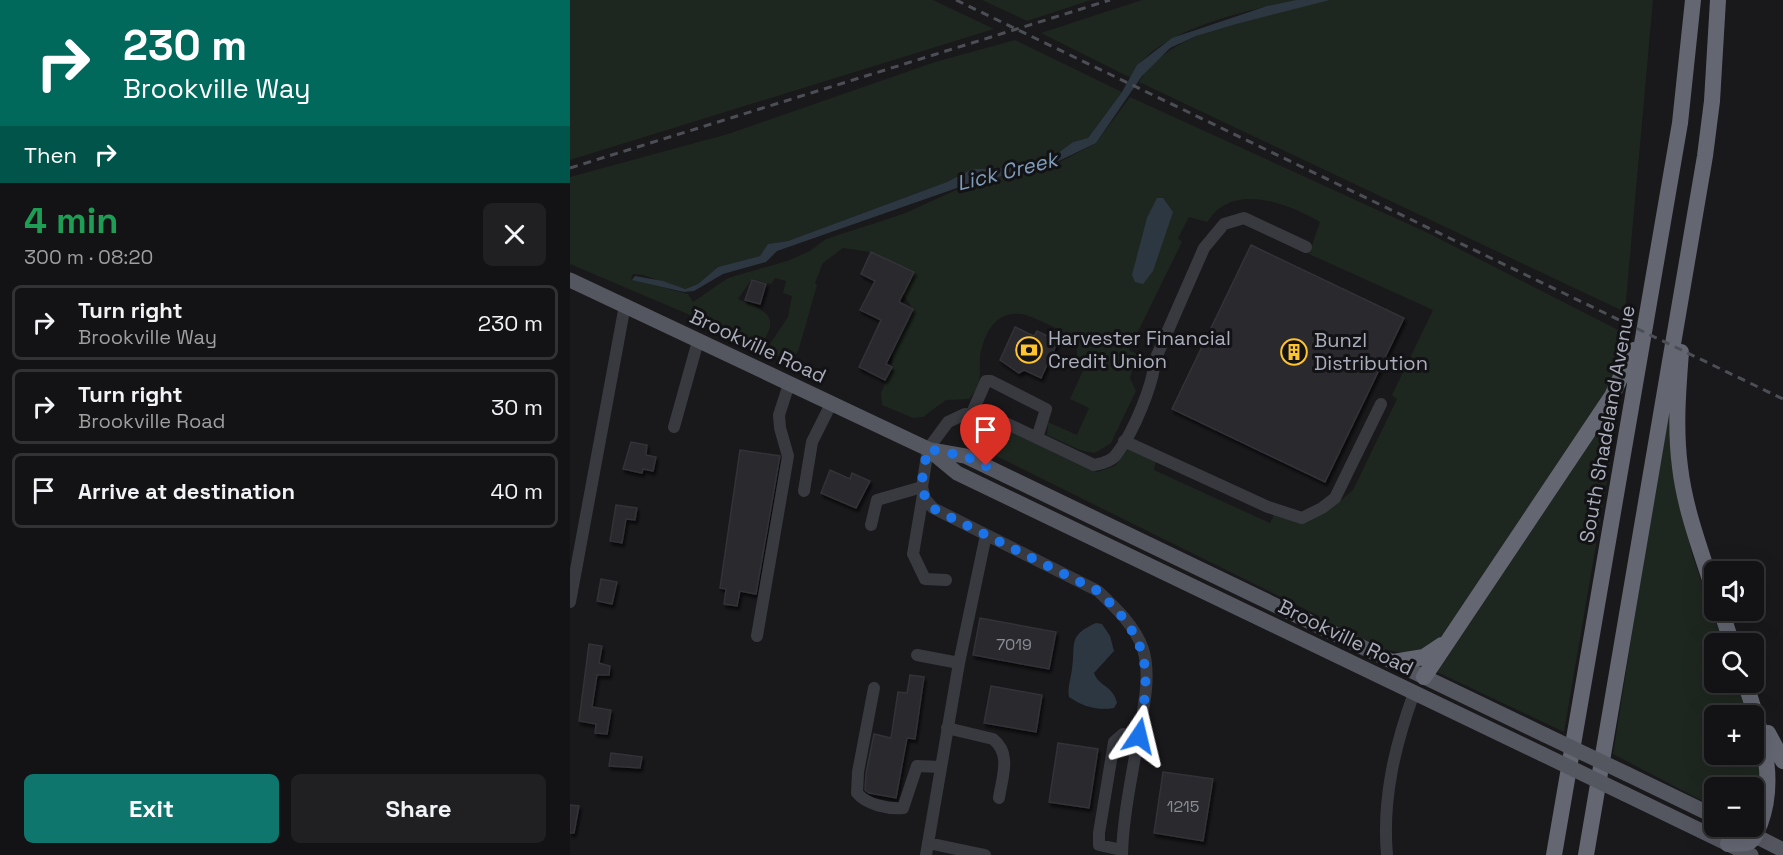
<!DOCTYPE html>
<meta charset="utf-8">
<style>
body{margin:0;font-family:"Space Grotesk",sans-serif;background:#202022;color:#f1f3f6;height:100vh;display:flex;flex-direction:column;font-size:22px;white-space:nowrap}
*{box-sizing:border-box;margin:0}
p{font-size:20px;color:#9d9ea0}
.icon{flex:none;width:33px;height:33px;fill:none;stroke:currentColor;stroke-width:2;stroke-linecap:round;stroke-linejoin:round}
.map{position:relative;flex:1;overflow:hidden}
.panel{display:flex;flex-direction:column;background:#131214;width:570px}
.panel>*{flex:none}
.guide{background:#00695c;color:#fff;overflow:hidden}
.buttons{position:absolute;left:1134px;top:561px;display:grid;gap:12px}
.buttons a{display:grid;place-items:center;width:60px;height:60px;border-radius:9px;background:#131214;box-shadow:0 6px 24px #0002,0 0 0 2px #323234;font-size:30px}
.pin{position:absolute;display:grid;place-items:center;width:51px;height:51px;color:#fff;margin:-62px -26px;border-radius:50% 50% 50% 0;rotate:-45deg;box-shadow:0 0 6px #0007}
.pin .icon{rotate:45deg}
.me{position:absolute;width:66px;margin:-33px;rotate:10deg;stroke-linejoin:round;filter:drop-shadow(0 0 4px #0008)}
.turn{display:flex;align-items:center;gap:21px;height:126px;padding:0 24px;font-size:27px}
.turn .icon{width:78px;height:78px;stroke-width:2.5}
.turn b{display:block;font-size:42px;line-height:51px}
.then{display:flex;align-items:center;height:57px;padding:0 24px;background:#0003;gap:12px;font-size:22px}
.round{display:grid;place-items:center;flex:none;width:63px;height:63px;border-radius:9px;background:#202022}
.headline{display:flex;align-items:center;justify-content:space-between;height:102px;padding:0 24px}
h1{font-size:36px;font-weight:600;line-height:45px;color:#1e9e55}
.button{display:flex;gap:12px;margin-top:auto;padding:12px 24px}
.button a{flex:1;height:69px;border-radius:9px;background:#0f766e;color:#fff;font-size:24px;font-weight:600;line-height:69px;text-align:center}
.button a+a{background:#202022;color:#f1f3f6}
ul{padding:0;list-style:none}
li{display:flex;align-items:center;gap:18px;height:75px;margin:0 12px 9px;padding:0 12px;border:3px solid #323234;border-radius:9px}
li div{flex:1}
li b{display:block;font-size:22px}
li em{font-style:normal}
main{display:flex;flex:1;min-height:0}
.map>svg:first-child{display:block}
</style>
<main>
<section class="panel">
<div class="guide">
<div class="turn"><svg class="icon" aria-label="right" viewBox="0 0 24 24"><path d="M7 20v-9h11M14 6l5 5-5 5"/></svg><div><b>230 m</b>Brookville Way</div></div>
<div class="then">Then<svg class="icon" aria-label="right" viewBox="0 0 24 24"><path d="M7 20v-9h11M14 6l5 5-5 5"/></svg></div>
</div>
<div class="headline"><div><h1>4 min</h1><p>300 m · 08:20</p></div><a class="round"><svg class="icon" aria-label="close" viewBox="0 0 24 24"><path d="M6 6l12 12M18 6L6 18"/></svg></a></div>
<ul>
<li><svg class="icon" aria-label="right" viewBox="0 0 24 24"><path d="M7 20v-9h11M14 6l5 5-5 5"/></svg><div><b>Turn right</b><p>Brookville Way</p></div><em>230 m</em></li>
<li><svg class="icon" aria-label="right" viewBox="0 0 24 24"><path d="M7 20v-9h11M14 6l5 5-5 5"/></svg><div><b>Turn right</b><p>Brookville Road</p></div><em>30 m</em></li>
<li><svg class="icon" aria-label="arrive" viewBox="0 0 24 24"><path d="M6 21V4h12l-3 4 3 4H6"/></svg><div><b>Arrive at destination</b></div><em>40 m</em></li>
</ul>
<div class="button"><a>Exit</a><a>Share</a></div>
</section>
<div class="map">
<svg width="1213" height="855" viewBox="0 0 1213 855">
<defs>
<filter id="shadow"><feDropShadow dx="2" dy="3.5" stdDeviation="1.5" flood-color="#0009"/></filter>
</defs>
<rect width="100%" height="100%" fill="#19181b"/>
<path fill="#1e271f" d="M0,0H363L424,29L0,160Z
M412,0H521L457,21Z
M572,0H726C679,10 581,30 561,78L471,33Z
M760,0H1083L1055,312L569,82C601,26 702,14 760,0Z
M445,40L552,92L518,138L503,142L484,156L464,164L447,162L429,169H402L377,182L218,241L199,244L190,256L148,267L128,284L114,289L73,275L63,274L61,279L118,294L123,302L158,278L220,260L240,251L256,239L333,214L404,182L432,176L445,170L468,171L486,164L526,143L560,97L858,233L1060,336L1055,353L1024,414L871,637C864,642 855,649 847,651C816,659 777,632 750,620L749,616L414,450L395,434L397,425L406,421L431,426L527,472L545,466L558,449L586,460L584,470L700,523L704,515L737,521L764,506L783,490L827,399L822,395L863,310L739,254L750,222C724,207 678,187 650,208C645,211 641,217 637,222L619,217L608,238L612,242L559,350L567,354L560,378L566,391L541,443L525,453L510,450L477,435L478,422L507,435L519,408L500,399L516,364L507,360V344C495,331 481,326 464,318C434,305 418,323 411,351C407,372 416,380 399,399L376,400L353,417L343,418L312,405L311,393L322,367L323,351L343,309L333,294L343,272L301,252L273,248L253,263L245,283L247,285L228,352L217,360L203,354L200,344L218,317L222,296L213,293L216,281L205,278L201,284L182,279L168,299C190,310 213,313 192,343L188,344L0,264V177L158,134L365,62Z
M1052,393L994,732L867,672Z
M1100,394L1107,491L1122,554L1153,643L1144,644V682L1167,683L1178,715L1144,716V754H1184V731L1191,778L1184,816V788H1144V807L1043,754Z"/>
<path fill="#2d3741" d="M726,0H760L666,24L626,36L600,48L572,76L526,143L468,171L445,170L432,176L404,182L207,251L196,262L153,274L124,291L114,292L62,280L65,276L93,281L115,289L128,284L148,267L190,256L198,244L218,241L377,182L402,169H429L447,162L464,164L484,156L503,142L518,138L552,92L567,65L602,38L697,6Z
M587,198H593L603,212L583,271L573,284L565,282L562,275L577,218Z
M526,623L532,624L540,636L544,651L524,673C529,687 543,685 547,703L544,708C527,711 512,706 499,697C497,687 501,679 502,669C506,643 497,636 526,623Z"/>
<path fill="#2c2b2f" stroke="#323237" stroke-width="1.5" filter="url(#shadow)" d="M681,245L834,318L755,482L602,409Z
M301,252L344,272L329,302L343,309L316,364L322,367L315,380L289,367L311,320L290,310L305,281L291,274Z
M182,280L196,284L190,304L175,300Z
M445,327L464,336L467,331L488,341L471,378L454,370L449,373L430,360Z
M61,442L77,445L76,455L86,457L83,471L73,469L72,473L53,469Z
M170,450L210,456L186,594L170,591L167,606L154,604L156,589L150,588Z
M260,470L280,479L282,473L300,481L286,508L251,493Z
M46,505L67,508L65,520L56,519L52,543L40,541Z
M31,579L47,582L42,604L27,601Z
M410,618L486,632L479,669L403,655Z
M19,644L32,646L29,663L40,666L39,675H27L22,707L41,710L37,734L25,733L26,724L9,721Z
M340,675L354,677L345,739L337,738L326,798L299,793L295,790L296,773L304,734L321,738L328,692L337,693Z
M421,686L472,695L466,732L414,723Z
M488,743L528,749L519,808L479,802Z
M41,753L72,757L70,768L39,766Z
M593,772L643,779L633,841L584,833Z
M0,805L9,806L4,833H0Z"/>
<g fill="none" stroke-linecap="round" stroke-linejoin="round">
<path stroke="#393a40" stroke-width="12" d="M402,413L416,381H421L476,409L467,438
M104,427L128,341
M554,441L698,507L732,518L752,508L765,498L811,404
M234,491L242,442L261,404
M353,495L343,554L355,579L376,580
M301,525L307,500L352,487
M0,602L55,305
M187,636L218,456L210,428L209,415L219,384
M347,655L389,663L416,535
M304,688L288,772L287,793C297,805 318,809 333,808L347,766L371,767
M377,728L423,739C442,754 432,777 429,798
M358,843L415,855
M552,850L529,845V833L544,742L553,734L569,736
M356,855L389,663
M552,855C553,814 563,772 569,732C574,706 581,675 573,649C565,626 546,608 528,591L363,508L355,499L352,487L358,449L378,422L395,414L423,417L524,465C533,463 543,461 548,452C564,431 583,385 585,360L634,248L654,224L674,218L736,247
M817,855C812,799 825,745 844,693"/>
<path stroke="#555760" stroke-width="15" d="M0,280L358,449L387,473L972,754
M361,450L395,456L975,735
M1057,774L1144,816
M1055,794L1181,855
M1166,826L1213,850"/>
<path stroke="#646772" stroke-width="16" d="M1111,352C1108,391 1105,429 1110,467C1115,510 1131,551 1144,592
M1151,610L1162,644
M823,662L854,657L872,645
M854,677L1042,396L1063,350
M1198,733L1213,761
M1158,844C1164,844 1172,844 1177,843C1185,840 1187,830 1190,824C1208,776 1190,728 1175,682
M984,855L1110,123L1123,0
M1016,855L1135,156L1142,101L1148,0"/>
<path stroke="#4c4e56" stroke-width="3" stroke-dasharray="8 6" stroke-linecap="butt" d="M386,0L1213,399
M0,168L540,0"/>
<path stroke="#555760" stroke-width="15" d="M975,735L1057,774
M972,754L1055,794"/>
</g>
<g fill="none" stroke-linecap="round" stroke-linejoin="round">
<path stroke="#1a73e8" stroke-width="10" stroke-dasharray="0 18" d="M416,466L395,456L358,449C353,472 345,494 366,510L528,591C581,642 581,666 569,736"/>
</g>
<defs>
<g id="bank-ring" transform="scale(1.35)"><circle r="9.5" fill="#131316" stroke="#ffc32c" stroke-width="1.5"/><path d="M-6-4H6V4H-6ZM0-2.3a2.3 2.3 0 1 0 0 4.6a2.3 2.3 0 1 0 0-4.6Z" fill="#ffc32c"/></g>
<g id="building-ring" transform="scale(1.35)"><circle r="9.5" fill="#131316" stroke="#ffc32c" stroke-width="1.5"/><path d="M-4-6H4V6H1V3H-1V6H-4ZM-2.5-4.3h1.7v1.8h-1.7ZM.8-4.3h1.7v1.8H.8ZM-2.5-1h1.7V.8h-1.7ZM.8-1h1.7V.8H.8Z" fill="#ffc32c"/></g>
</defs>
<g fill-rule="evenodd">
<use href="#bank-ring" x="459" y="350"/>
<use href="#building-ring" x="724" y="352"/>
</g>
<g text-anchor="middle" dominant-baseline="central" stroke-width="6" stroke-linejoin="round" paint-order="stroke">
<g font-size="16" fill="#8a8c98">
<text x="444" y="644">7019</text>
<text x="613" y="806">1215</text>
</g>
<g font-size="20" fill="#aaaebc" stroke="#131316" text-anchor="start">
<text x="478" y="338">Harvester Financial<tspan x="478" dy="23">Credit Union</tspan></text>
<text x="744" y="340">Bunzl<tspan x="744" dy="23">Distribution</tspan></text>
</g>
<g font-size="20" fill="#aaaebc" stroke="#131316">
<text transform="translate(188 346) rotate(25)">Brookville Road</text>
<text transform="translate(1037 424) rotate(-80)">South Shadeland Avenue</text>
<text transform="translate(776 637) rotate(26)">Brookville Road</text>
</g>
<g font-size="21" font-style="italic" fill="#7e9bba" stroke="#131316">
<text transform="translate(437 171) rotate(-14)">Lick Creek</text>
</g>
</g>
</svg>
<div class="buttons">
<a><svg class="icon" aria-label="sound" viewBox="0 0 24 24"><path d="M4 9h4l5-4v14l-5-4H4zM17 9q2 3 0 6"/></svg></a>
<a><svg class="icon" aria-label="search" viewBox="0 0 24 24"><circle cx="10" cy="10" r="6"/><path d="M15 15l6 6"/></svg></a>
<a>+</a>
<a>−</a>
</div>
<div class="pin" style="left:416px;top:466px;background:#d93025"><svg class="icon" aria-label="arrive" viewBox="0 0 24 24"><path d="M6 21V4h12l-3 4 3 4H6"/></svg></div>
<svg class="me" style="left:569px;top:736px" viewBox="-20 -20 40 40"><path d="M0-17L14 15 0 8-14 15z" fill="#1a73e8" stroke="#fff" stroke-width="4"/></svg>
</div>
</main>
